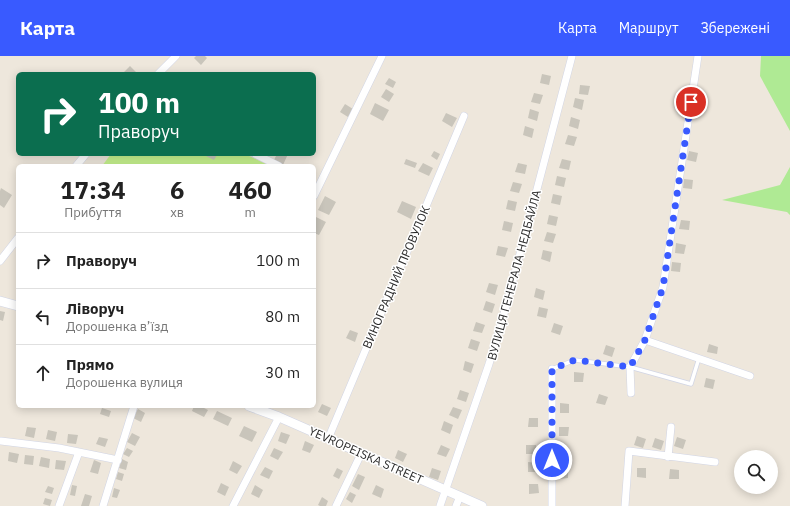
<!DOCTYPE html>
<html lang="uk">
<meta charset="utf-8">
<style>
body{margin:0;font-family:"IBM Plex Sans",sans-serif;background:#f2f2f2;color:#222;height:100vh;display:flex;flex-direction:column;font-size:15px;white-space:nowrap}
*{box-sizing:border-box;margin:0}
p{font-size:13px;color:#767676}
.icon{flex:none;width:22px;height:22px;fill:none;stroke:currentColor;stroke-width:2;stroke-linecap:round;stroke-linejoin:round}
.map{position:relative;flex:1;overflow:hidden}
.drawer{position:absolute;left:16px;top:108px;width:300px;height:244px;display:flex;flex-direction:column;background:#fff;border-radius:6px;box-shadow:0 2px 10px #0003}
.drawer>*{flex:none}
.guide{position:absolute;left:16px;top:16px;width:300px;height:84px;border-radius:6px;box-shadow:0 2px 10px #0003;background:#0b6e4f;color:#fff;overflow:hidden}
.tools{position:absolute;left:734px;top:394px;display:grid;gap:8px}
.tools a{display:grid;place-items:center;width:44px;height:44px;border-radius:50%;background:#fff;box-shadow:0 2px 10px #0003;font-size:20px}
.pin{position:absolute;display:grid;place-items:center;width:34px;height:34px;color:#fff;margin:-17px;border:2px solid #fff;border-radius:50%;box-shadow:0 1px 4px #0007}
.me{position:absolute;width:44px;margin:-22px;rotate:0deg;stroke-linejoin:round;filter:drop-shadow(0 0 3px #0008)}
.turn{display:flex;align-items:center;gap:14px;height:84px;padding:0 16px;font-size:18px}
.turn .icon{width:52px;height:52px;stroke-width:2.5}
.turn b{display:block;font-size:28px;line-height:34px}
.eta{display:flex;justify-content:space-evenly;align-items:center;height:68px;text-align:center}
.eta b{font-size:24px;font-weight:800;line-height:28px}
ul{padding:0;list-style:none}
li{display:flex;align-items:center;gap:12px;height:56px;padding:0 16px;border-top:1px solid #e0e0e0}
li div{flex:1}
li b{display:block;font-size:15px}
li em{font-style:normal}
header{display:flex;align-items:center;gap:24px;box-sizing:border-box;height:56px;padding:0 20px;background:#395aff;color:#fff}
header strong{font-size:19px}
nav{display:flex;gap:22px;margin-inline-start:auto;font-size:14px}
.map>svg:first-child{display:block}
</style>
<header>
<strong>Карта</strong>
<nav><a>Карта</a><a>Маршрут</a><a>Збережені</a></nav>
</header>
<div class="map">
<svg width="790" height="450" viewBox="0 0 790 450">
<rect width="100%" height="100%" fill="#eee7dc"/>
<path fill="#afea94" d="M761,0H790V75L760,20Z
M790,111V159L787,156L722,144L780,129Z"/>
<path fill="#c6f28e" d="M111,98H245L270,110H102Z"/>
<path fill="#c9c5bb" d="M196,0H205L207,2L201,9L194,2Z
M130,10L137,17L135,18H125L123,17Z
M542,18L551,20L549,29L540,27Z
M389,22L396,26L393,32L385,28Z
M580,29L590,30L588,39L579,38Z
M386,33L394,38L389,46L381,41Z
M534,37L543,39L540,48L531,46Z
M575,42L584,44L582,54L573,51Z
M375,47L389,54L383,65L370,58Z
M345,48L353,53L348,61L340,56Z
M530,53L539,56L537,65L528,62Z
M446,57L457,62L452,71L442,65Z
M571,61L580,64L578,73L569,70Z
M525,70L534,73L532,82L523,79Z
M568,79L577,81L574,90L565,88Z
M434,95L440,98L437,104L431,100Z
M689,95L698,97L696,106L687,104Z
M207,98H215L217,99L214,104L206,100Z
M277,98H288L283,109L274,104Z
M406,103L417,107L415,112L404,108Z
M562,103L571,105L569,114L559,112Z
M423,107L433,112L429,120L418,115Z
M518,107L527,109L525,118L515,116Z
M557,120L566,122L564,131L555,129Z
M684,123L693,124L692,133L683,132Z
M513,126L522,128L519,137L510,135Z
M1,132L12,139L4,152L0,149V135Z
M553,138L562,140L560,149L551,147Z
M325,140L336,146L329,159L318,154Z
M508,144L517,146L515,155L506,153Z
M402,145L416,151L411,163L397,156Z
M549,159L558,161L556,170L547,168Z
M314,160L326,166L319,179L314,177Z
M681,164L690,165L689,174L679,173Z
M504,165L513,167L511,176L502,174Z
M547,176L556,178L553,187L544,185Z
M676,187L686,189L684,198L675,197Z
M498,190L508,192L505,201L496,199Z
M543,194L552,196L550,206L541,203Z
M672,206L681,207L680,216L671,215Z
M489,227L498,229L495,239L486,236Z
M536,232L545,235L543,244L534,241Z
M486,245L495,248L492,257L483,254Z
M539,251L548,253L546,262L537,260Z
M0,255L5,256L3,265L0,264Z
M476,266L485,269L482,277L473,275Z
M554,267L563,270L560,279L551,276Z
M350,274L358,277L355,286L346,282Z
M471,283L480,286L477,295L468,292Z
M709,288L718,291L717,298L707,296Z
M606,289L615,292L612,301L603,298Z
M465,305L474,308L471,317L463,314Z
M574,316L584,317L583,326H574Z
M706,322L715,324L713,333L704,331Z
M460,334L469,337L466,346L457,343Z
M599,338L608,341L605,349L596,347Z
M560,347L569,348V357H560Z
M322,348L331,352L327,360L318,356Z
M194,350H200L208,354L204,361L192,355Z
M453,351L462,354L458,363L449,359Z
M102,352L111,355L109,361L100,358Z
M138,353L145,357L141,366L133,362Z
M217,355L232,362L228,370L213,363Z
M529,362H538V371H528Z
M444,365L453,369L450,378L441,374Z
M244,370L257,376L252,386L239,380Z
M27,371L36,372L34,382L25,380Z
M559,371H569L568,380H559Z
M48,374L57,376L55,385L46,383Z
M281,376L290,379L286,388L278,385Z
M132,377L140,381L135,390L127,386Z
M68,378L78,379L76,388L67,387Z
M637,380L646,383L643,392L634,389Z
M99,381L108,383L105,391L96,388Z
M677,381L686,384L683,393L674,390Z
M655,382L664,385L661,394L652,391Z
M305,385L314,389L310,397L302,394Z
M441,389L450,393L446,401L437,398Z
M526,389H536V398H526Z
M127,392L133,395L129,401L123,398Z
M274,392L283,396L278,404L270,400Z
M559,392H569L568,401H559Z
M398,394L407,398L403,406L395,402Z
M9,396L19,398L17,407L8,405Z
M25,399L34,400L33,409L24,408Z
M41,401L50,403L49,412L39,410Z
M122,403L128,406L126,414L119,412Z
M56,404L66,405L64,414L55,413Z
M94,404L101,407L98,418L90,416Z
M233,405L242,410L237,418L229,414Z
M528,406L537,407V416H528Z
M265,411L273,415L269,423L260,419Z
M337,412L343,415L339,423L333,420Z
M432,412L441,415L438,424L429,421Z
M637,412H646V422L637,421Z
M558,413H568V422L559,423Z
M670,413L679,414V423H669Z
M118,416L124,418L122,425L116,423Z
M358,418L365,421L359,434L352,430Z
M221,427L229,431L225,440L217,436Z
M529,428H538L539,437L529,438Z
M72,429L77,430L75,440L70,439Z
M255,429L263,434L259,442L251,438Z
M376,429L384,433L381,442L372,438Z
M48,430L54,432L52,438L45,436Z
M114,432L120,434L117,442L112,441Z
M350,436L356,439L352,447L346,443Z
M85,438L92,440L89,450H81Z
M322,441L328,445L326,450H320L318,449Z
M45,442L52,444L50,450L43,448Z"/>
<g fill="none" stroke-linecap="round" stroke-linejoin="round">
<g stroke="#d1d5e5" stroke-width="5">
<path id="service" d="M552,313L575,304L630,311L691,328L699,302"/>
</g>
<g stroke="#d1d5e5" stroke-width="8">
<path id="minor" d="M158,18L176,0
M255,98L279,110
M76,110L86,98
M314,140L382,0
M0,205L18,182
M645,284L663,231L698,0
M631,337L630,311L645,284L750,320
M328,383L464,60
M1,385L59,392L118,404
M668,401L671,371
M59,450L79,396
M103,450L134,350
M233,450L279,361
M336,450L361,398
M440,450L489,308L506,251L572,0
M456,450L460,440
M552,450V313
M625,450L629,395L715,406"/>
</g>
<g stroke="#d1d5e5" stroke-width="10">
<path id="tertiary" d="M0,245L18,250
M249,350L279,361L482,450"/>
</g>
<use href="#service" stroke="#fff" stroke-width="3.5"/>
<use href="#minor" stroke="#fff" stroke-width="7"/>
<use href="#tertiary" stroke="#fff" stroke-width="9"/>
</g>
<g fill="none" stroke-linecap="round" stroke-linejoin="round">
<path stroke="#395aff" stroke-width="7" stroke-dasharray="0 12.6" d="M552,404V313L575,304L630,311L645,284L663,231L691,46"/>
</g>
<g text-anchor="middle" dominant-baseline="central" stroke-width="3" stroke-linejoin="round" paint-order="stroke">
<g font-size="12" fill="#2b2b2b" stroke="#fff">
<text transform="translate(514 219) rotate(-75)">ВУЛИЦЯ ГЕНЕРАЛА НЕДБАЙЛА</text>
<text transform="translate(396 221) rotate(-67)">ВИНОГРАДНИЙ ПРОВУЛОК</text>
<text transform="translate(366 399) rotate(24)">YEVROPEISKA STREET</text>
</g>
</g>
</svg>
<div class="tools">
<a><svg class="icon" aria-label="search" viewBox="0 0 24 24"><circle cx="10" cy="10" r="6"/><path d="M15 15l6 6"/></svg></a>
</div>
<div class="pin" style="left:691px;top:46px;background:#d93025"><svg class="icon" aria-label="arrive" viewBox="0 0 24 24"><path d="M6 21V4h12l-3 4 3 4H6"/></svg></div>
<svg class="me" style="left:552px;top:404px" viewBox="-20 -20 40 40"><circle r="17" fill="#395aff" stroke="#fff" stroke-width="3"/><path d="M0-11L8 9 0 5-8 9z" fill="#fff"/></svg>
<div class="guide">
<div class="turn"><svg class="icon" aria-label="right" viewBox="0 0 24 24"><path d="M7 20v-9h11M14 6l5 5-5 5"/></svg><div><b>100 m</b>Праворуч</div></div>
</div>
<section class="drawer">
<div class="eta">
<div><b>17:34</b><p>Прибуття</p></div>
<div><b>6</b><p>хв</p></div>
<div><b>460</b><p>m</p></div>
</div>
<ul>
<li><svg class="icon" aria-label="right" viewBox="0 0 24 24"><path d="M7 20v-9h11M14 6l5 5-5 5"/></svg><div><b>Праворуч</b></div><em>100 m</em></li>
<li><svg class="icon" aria-label="left" viewBox="0 0 24 24"><path d="M17 20v-9H6M10 6l-5 5 5 5"/></svg><div><b>Ліворуч</b><p>Дорошенка в’їзд</p></div><em>80 m</em></li>
<li><svg class="icon" aria-label="ahead" viewBox="0 0 24 24"><path d="M12 20V5M6 11l6-6 6 6"/></svg><div><b>Прямо</b><p>Дорошенка вулиця</p></div><em>30 m</em></li>
</ul>
</section>
</div>
